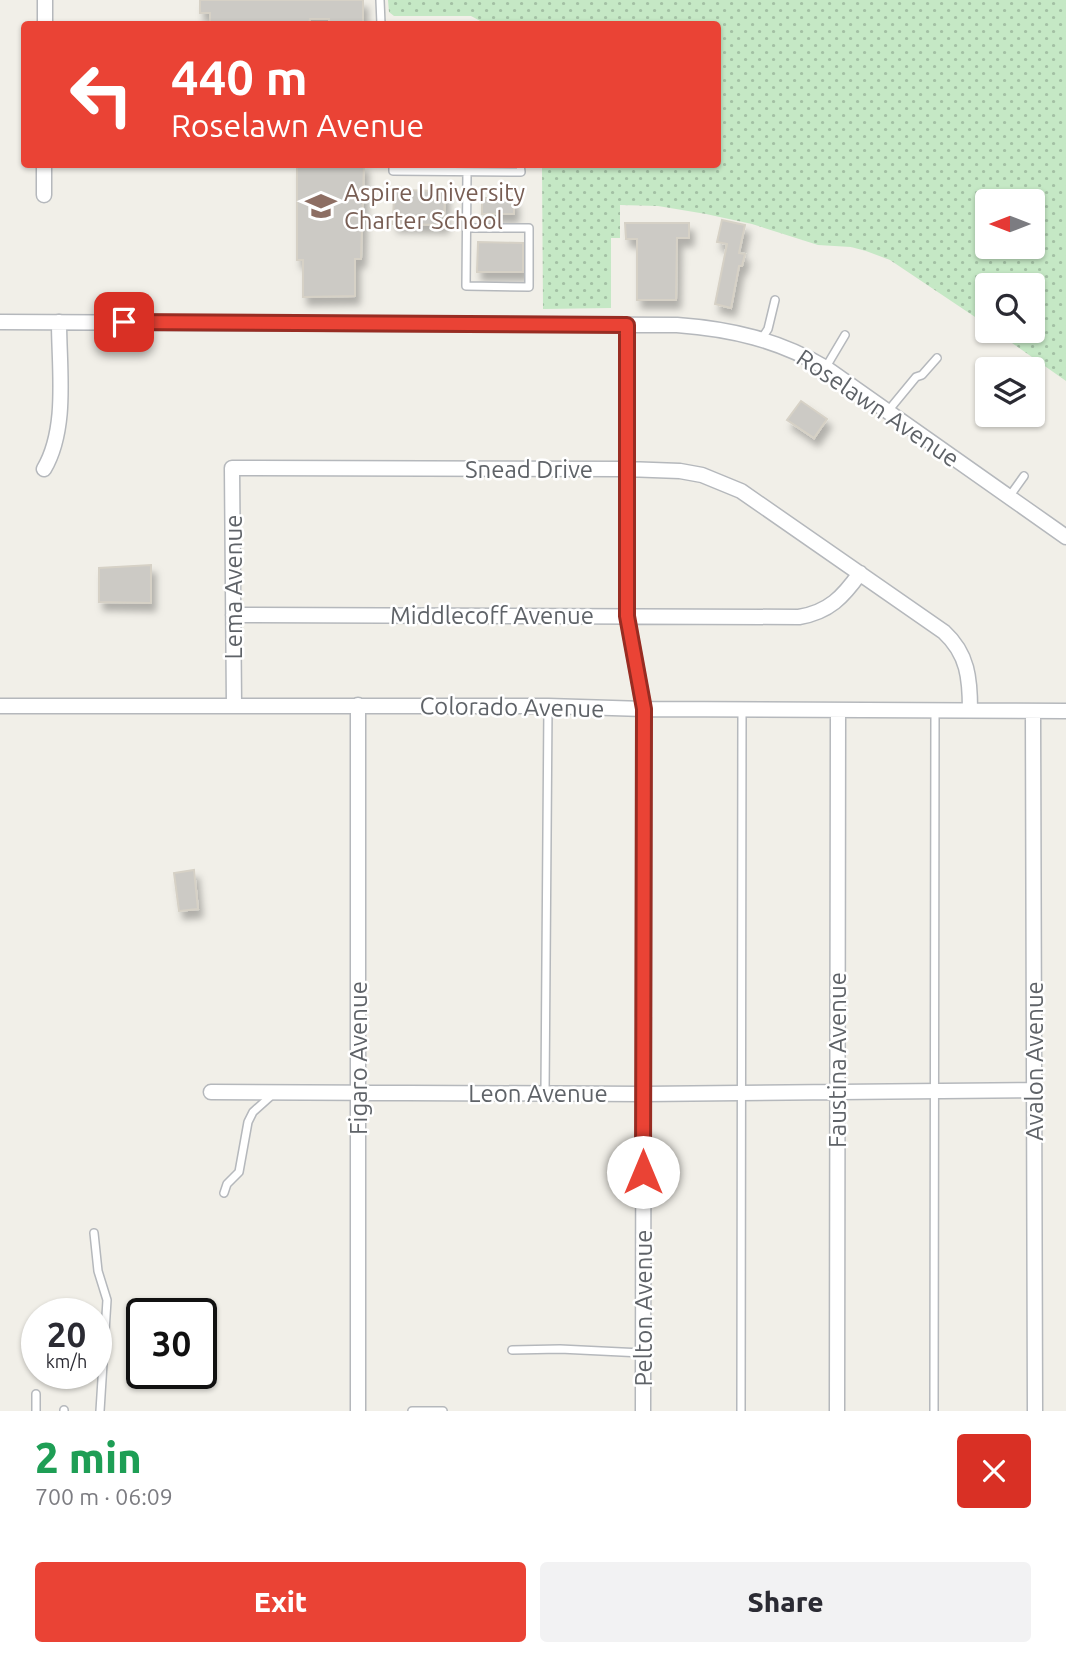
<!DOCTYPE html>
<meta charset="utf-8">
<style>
body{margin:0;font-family:Ubuntu,sans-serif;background:#f2f2f3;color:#2b2b33;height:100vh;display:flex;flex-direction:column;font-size:26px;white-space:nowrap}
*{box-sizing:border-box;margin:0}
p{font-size:23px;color:#7c7c81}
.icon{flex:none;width:38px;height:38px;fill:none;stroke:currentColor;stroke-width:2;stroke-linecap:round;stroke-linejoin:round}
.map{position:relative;height:1411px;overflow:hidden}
.side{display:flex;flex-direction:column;background:#fff;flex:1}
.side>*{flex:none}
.guide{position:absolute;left:21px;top:21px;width:700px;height:147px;border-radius:7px;box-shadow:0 2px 5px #0004;background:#ea4335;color:#fff;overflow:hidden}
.needle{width:46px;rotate:270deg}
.tools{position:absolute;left:975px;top:189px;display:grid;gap:14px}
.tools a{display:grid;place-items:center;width:70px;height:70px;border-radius:7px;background:#fff;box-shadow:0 2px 5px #0004;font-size:35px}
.speed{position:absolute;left:21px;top:1298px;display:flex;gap:14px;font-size:35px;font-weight:700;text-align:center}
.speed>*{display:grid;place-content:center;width:91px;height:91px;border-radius:50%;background:#fff;box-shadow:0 2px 5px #0004;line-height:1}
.speed small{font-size:18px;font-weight:400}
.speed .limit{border:4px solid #111;border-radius:10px;background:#fff;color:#111}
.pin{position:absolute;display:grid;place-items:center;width:60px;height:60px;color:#fff;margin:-30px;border-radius:14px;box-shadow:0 4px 10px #0006}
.me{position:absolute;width:77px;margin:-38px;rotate:0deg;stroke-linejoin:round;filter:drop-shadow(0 0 5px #0008)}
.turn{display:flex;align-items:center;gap:24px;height:147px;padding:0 35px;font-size:32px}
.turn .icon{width:91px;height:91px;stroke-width:2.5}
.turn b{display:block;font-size:49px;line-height:60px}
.round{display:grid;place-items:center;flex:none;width:74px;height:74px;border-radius:7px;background:#f2f2f3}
.head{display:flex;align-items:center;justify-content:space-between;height:119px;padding:0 35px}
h1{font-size:42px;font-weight:800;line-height:52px;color:#1e9e55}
.action{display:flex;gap:14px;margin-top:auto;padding:14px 35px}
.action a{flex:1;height:80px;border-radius:7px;background:#ea4335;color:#fff;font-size:28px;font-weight:800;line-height:80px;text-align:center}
.action a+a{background:#f2f2f3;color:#2b2b33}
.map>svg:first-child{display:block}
</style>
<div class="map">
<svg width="1066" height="1411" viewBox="0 0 1066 1411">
<defs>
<pattern id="grass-dots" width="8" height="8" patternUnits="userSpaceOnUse" patternTransform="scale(1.75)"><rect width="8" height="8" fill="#c5e8c5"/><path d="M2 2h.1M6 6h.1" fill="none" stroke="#a3c0a4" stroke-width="1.8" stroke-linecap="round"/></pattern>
<filter id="shadow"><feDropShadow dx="4.5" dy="8" stdDeviation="3.5" flood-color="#0004"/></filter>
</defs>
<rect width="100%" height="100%" fill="#f1efe8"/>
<path fill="url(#grass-dots)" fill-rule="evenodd" d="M388,0H1066V381L995,331H1032V285H987V325L890,260L866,251L851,247L818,245L752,224L706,214L658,206L620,205V238H611V308L543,309L542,165L718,164V24H486L471,16H394L389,12ZM987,201H1032V247H987Z"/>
<path fill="#cccac5" stroke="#d6d1c6" stroke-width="2" filter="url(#shadow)" d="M200,0H363V24H329V19H310L309,24H210V13H200Z
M297,164H364L361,259H355V296L303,297V260H297Z
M394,190L445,191L444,225L393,224Z
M482,198H514V214H482Z
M722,220L745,225L739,253L745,254L742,266H739L731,308L715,304L727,244L717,242Z
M625,223H689V238H677L676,300H637V239H626Z
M478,242L523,243V272H477Z
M801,401L827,419L814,438L787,420Z
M151,565V603L99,602V568Z
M194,870L198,909L179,911L174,873Z"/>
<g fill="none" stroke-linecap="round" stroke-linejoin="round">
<g stroke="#b5b8bc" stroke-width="10">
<path id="lane" d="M380,0L381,24
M393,164V171L521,172L520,164
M467,172L466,286L529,287V228H467
M762,338L768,329L775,300
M826,367L845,335
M888,411L916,377L922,375L937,358
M1009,497L1024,476
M545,1092L548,706
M224,1193L227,1184L239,1172L248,1122L253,1112L272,1095
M94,1233L98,1271L107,1300L100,1411
M512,1350L560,1349L642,1353
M36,1411V1394
M64,1411V1410
M412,1411H443
M741,1411L742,709
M934,1411L935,711"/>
</g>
<g stroke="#b5b8bc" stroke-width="17">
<path id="street" d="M45,24V0
M44,195V164
M0,322L677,325C731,329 779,340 826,368L1066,537
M627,325V616L644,709L643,1411
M44,469C68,428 59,369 59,322
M233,615L799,617C829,612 843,597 860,573
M234,705L232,468L626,469L680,471L702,475L741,491L944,632C968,654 970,679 970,710
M358,705V1411
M0,706H548L644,709L1066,711
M1033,711L1035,1411
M211,1092L644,1094L1034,1090
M837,1411L838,710"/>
</g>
<use href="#lane" stroke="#fff" stroke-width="7"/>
<use href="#street" stroke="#fff" stroke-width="14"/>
</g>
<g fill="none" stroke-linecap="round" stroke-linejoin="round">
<g stroke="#982c22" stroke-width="18">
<path id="route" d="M124,322L627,325V616L644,709L643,1172"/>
</g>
<use href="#route" stroke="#ea4335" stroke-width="12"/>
</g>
<defs>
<g id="school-bare" transform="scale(2.415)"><path d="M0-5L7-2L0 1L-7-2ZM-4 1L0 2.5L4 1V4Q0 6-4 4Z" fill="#8d6e63" stroke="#fff" stroke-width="2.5" paint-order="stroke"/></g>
</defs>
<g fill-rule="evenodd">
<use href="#school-bare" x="321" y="206"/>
</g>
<g text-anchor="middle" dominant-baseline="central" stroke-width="5" stroke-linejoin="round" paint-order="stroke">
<g font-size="24" fill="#785e54" stroke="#fff" text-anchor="start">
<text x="344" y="192">Aspire University<tspan x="344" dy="28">Charter School</tspan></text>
</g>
<g font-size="24" fill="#5f6368" stroke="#fff">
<text transform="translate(878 408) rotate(34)">Roselawn Avenue</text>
<text x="529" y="469">Snead Drive</text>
<text transform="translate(233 587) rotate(-90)">Lema Avenue</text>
<text x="492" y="615">Middlecoff Avenue</text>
<text transform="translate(512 707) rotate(1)">Colorado Avenue</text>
<text transform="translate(358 1058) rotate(-90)">Figaro Avenue</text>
<text transform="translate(837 1060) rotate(-90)">Faustina Avenue</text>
<text transform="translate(1034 1061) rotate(-90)">Avalon Avenue</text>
<text x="538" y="1093">Leon Avenue</text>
<text transform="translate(643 1308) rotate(-90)">Pelton Avenue</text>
</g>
</g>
</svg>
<div class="tools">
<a><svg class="needle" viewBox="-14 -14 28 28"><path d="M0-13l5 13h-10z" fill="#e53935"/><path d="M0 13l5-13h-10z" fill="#7c7c81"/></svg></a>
<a><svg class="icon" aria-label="search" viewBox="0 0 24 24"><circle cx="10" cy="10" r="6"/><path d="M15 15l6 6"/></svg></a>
<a><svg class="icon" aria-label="layers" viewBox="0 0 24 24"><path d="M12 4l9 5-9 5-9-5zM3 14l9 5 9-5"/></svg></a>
</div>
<div class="speed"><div>20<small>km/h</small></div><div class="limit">30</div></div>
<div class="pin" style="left:124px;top:322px;background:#d93025"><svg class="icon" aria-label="arrive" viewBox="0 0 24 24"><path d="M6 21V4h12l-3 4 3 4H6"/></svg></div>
<svg class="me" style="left:643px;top:1172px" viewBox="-20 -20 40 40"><circle r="19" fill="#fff"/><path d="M0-13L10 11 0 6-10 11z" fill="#ea4335"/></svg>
<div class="guide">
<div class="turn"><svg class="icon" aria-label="left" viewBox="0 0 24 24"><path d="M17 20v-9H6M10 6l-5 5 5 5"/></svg><div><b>440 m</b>Roselawn Avenue</div></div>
</div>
</div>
<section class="side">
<div class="head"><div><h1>2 min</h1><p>700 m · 06:09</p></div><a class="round" style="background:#d93025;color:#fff"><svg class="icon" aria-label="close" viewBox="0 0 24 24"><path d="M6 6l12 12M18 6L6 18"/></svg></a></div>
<div class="action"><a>Exit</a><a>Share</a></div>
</section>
